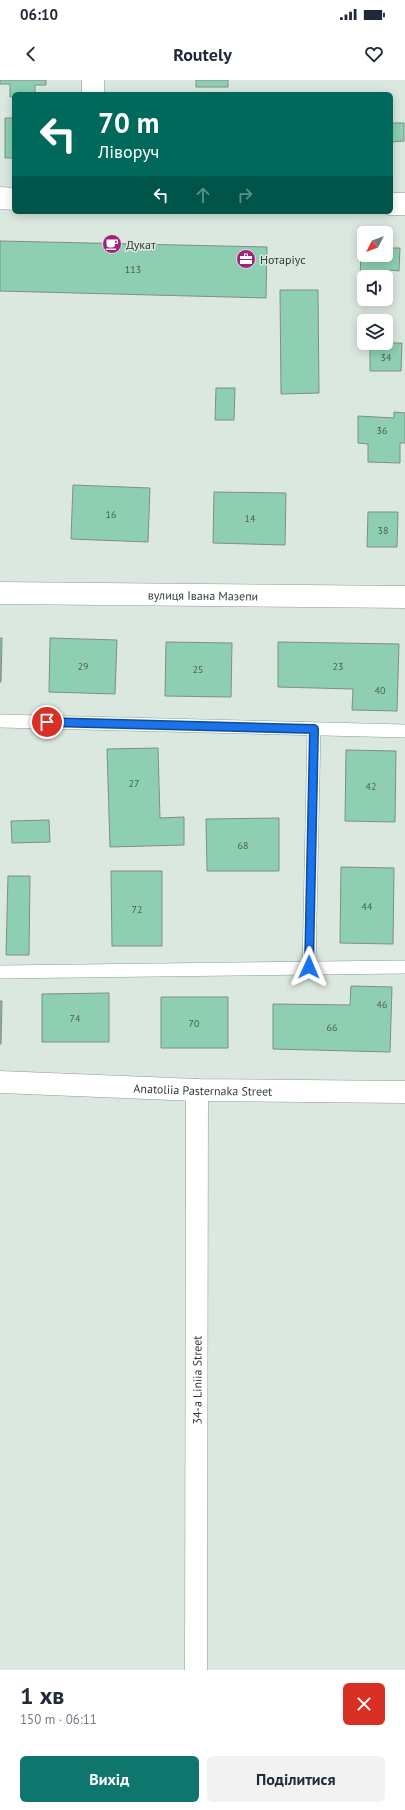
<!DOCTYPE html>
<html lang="uk">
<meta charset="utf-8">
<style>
body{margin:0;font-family:"PT Sans",sans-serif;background:#f2f2f3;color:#1f2937;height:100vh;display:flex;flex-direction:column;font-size:15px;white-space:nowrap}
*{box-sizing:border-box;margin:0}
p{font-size:13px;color:#747a83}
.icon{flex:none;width:22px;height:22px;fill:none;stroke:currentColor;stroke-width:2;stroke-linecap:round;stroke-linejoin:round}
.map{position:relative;height:1590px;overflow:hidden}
.panel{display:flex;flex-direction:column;background:#fff;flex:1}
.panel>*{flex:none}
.hud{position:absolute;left:12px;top:12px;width:381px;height:122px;border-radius:6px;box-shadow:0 2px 10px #0003;background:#00695c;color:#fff;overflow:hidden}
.needle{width:26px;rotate:228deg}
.buttons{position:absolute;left:357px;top:146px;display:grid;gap:8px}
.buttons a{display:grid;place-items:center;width:36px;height:36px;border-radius:6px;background:#fff;box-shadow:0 2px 10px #0003;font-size:20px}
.pin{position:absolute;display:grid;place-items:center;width:34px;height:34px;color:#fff;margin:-17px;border:2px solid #fff;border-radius:50%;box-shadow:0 1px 4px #0007}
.me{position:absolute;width:44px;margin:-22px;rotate:1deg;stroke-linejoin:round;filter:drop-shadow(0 0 3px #0008)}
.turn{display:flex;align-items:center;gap:14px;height:84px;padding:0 20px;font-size:18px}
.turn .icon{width:52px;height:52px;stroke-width:2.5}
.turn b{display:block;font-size:28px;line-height:34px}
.lanes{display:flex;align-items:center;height:38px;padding:0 20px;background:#0003;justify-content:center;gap:20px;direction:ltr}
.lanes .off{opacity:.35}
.round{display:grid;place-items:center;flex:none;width:42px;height:42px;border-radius:6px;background:#f2f2f3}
.headline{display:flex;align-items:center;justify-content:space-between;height:68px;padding:0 20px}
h1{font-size:24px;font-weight:600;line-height:30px}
.cta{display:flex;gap:8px;margin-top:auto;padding:8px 20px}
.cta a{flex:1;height:46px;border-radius:6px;background:#0f766e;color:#fff;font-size:16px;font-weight:600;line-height:46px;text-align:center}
.cta a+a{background:#f2f2f3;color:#1f2937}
.status{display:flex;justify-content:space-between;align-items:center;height:28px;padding:0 20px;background:#fff;direction:ltr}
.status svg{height:11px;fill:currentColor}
header{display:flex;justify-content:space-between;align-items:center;height:52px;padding:0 20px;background:#fff;font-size:18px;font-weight:600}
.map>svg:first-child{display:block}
</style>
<div class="status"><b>06:10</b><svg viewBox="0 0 49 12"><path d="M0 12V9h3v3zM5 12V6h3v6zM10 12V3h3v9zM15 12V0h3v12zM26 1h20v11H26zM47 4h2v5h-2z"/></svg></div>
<header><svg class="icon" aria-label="back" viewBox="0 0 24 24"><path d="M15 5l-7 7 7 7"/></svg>Routely<svg class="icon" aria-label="heart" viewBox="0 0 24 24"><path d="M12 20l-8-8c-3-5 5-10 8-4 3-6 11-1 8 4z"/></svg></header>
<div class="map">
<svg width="405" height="1590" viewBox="0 0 405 1590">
<rect width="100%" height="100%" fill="#dae8e0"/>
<path fill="#8dcfb0" stroke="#818e87" d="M0,0H46V5H35V14H14V17H10V4H0Z
M196,0H228V7H196Z
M5,38H14V78H5Z
M391,43H404V61L391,62Z
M0,161L267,167L266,218L0,211Z
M361,167H364V175H386V168H400L399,191L390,190V203H386V197H364V202H360Z
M280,210H318L319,313L281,314Z
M370,263H402L401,291H370Z
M216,308H235L234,340H215Z
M394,332L405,333V363H400V383L368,382V364L358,363V336L394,338Z
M73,405L150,408L148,462L71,459Z
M214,412L286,413L285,465L213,463Z
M368,432H398L397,467H367Z
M0,558H2L1,602H0Z
M50,558L117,560L115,614L49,612Z
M166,562L232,563L231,617L165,616Z
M278,562L399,564L397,631L352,630L353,609L278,607Z
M158,668L160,738L184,737V765L110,767L107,669Z
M346,670L396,671L395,742L345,741Z
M279,738V791H207L206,739Z
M49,740L50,762L12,763L11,741Z
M341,787L394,788L393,864L340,863Z
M111,791H162V866H112Z
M8,796H30L29,875H6Z
M351,906L392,907L390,972L273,969V924L350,925Z
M109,913V962H42V914Z
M161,917H228V968H161Z
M0,921H2L1,964H0Z"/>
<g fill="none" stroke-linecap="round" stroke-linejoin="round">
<g stroke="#8f9c95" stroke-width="14">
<path id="lane" d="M0,641L405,651
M309,887L314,649
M0,892L405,887"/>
</g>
<g stroke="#8f9c95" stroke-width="23">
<g id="street">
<path d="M93,14V0"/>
<path d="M0,118L14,119"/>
<path d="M391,124H405"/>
<path id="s1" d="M0,513L405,517"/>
<path id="s2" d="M0,1002L197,1010L405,1012"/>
<path id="s3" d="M196,1590L197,1010"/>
</g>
</g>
<use href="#lane" stroke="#fff" stroke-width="13"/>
<use href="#street" stroke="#fff" stroke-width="22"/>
</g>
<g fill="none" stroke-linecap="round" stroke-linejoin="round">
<g stroke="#114b97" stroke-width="10">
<path id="route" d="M47,642L314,649L309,887"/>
</g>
<use href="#route" stroke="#1a73e8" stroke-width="7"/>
</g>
<defs>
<g id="cafe-disc" transform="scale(1)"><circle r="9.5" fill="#9f237a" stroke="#dae8e0"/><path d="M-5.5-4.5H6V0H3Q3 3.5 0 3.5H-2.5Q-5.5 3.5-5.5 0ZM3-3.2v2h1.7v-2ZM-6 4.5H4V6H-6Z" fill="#fff"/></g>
<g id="office-disc" transform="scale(1)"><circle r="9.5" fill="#9f237a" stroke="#dae8e0"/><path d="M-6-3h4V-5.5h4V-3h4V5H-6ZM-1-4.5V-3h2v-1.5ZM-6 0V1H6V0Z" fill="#fff"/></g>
</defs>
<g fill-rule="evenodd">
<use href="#cafe-disc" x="112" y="164"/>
<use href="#office-disc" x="246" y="179"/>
</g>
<g text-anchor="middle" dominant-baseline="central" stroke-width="3" stroke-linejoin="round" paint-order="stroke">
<g font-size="10" fill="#4a5f55">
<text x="133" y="189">113</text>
<text x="386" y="277">34</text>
<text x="382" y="350">36</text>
<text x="111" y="434">16</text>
<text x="250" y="438">14</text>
<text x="383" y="450">38</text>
<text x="83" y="586">29</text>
<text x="338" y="586">23</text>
<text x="198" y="589">25</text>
<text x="380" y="610">40</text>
<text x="134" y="703">27</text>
<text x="371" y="706">42</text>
<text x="243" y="765">68</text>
<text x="367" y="826">44</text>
<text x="137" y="829">72</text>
<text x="382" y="924">46</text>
<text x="75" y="938">74</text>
<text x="194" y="943">70</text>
<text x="332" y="947">66</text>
</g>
<g font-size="12" fill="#343a37" stroke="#dae8e0" text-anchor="start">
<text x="126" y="164">Дукат</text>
<text x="260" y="179">Нотаріус</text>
</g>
<g font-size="12" fill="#343a37" stroke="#dae8e0">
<text stroke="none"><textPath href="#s1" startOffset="203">вулиця Івана Мазепи</textPath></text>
<text stroke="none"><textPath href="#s2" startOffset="203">Anatoliia Pasternaka Street</textPath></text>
<text stroke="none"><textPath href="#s3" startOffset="290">34-a Liniia Street</textPath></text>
</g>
</g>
</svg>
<div class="buttons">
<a><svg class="needle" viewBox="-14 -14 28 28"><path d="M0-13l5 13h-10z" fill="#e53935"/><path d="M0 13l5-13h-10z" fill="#747a83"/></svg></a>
<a><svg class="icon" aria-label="sound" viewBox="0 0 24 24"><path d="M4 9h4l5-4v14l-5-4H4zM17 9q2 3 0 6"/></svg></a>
<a><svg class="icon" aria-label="layers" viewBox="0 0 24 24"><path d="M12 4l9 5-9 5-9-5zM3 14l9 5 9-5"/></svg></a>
</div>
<div class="pin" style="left:47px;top:642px;background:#d93025"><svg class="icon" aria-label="arrive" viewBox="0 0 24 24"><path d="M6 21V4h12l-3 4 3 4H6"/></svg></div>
<svg class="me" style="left:309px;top:887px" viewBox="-20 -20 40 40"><path d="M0-17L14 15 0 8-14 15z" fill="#1a73e8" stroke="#fff" stroke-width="4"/></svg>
<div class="hud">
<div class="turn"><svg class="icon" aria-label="left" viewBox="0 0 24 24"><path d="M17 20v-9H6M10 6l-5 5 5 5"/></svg><div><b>70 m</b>Ліворуч</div></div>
<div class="lanes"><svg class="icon" aria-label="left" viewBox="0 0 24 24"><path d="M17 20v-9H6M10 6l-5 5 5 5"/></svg><svg class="icon off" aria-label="ahead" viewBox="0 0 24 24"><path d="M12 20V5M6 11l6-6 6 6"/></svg><svg class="icon off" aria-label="right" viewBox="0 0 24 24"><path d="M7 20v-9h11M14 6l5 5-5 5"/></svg></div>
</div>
</div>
<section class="panel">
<div class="headline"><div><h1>1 хв</h1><p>150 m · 06:11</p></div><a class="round" style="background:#d93025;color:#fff"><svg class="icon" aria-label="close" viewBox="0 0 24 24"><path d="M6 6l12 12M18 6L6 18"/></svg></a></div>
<div class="cta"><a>Вихід</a><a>Поділитися</a></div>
</section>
